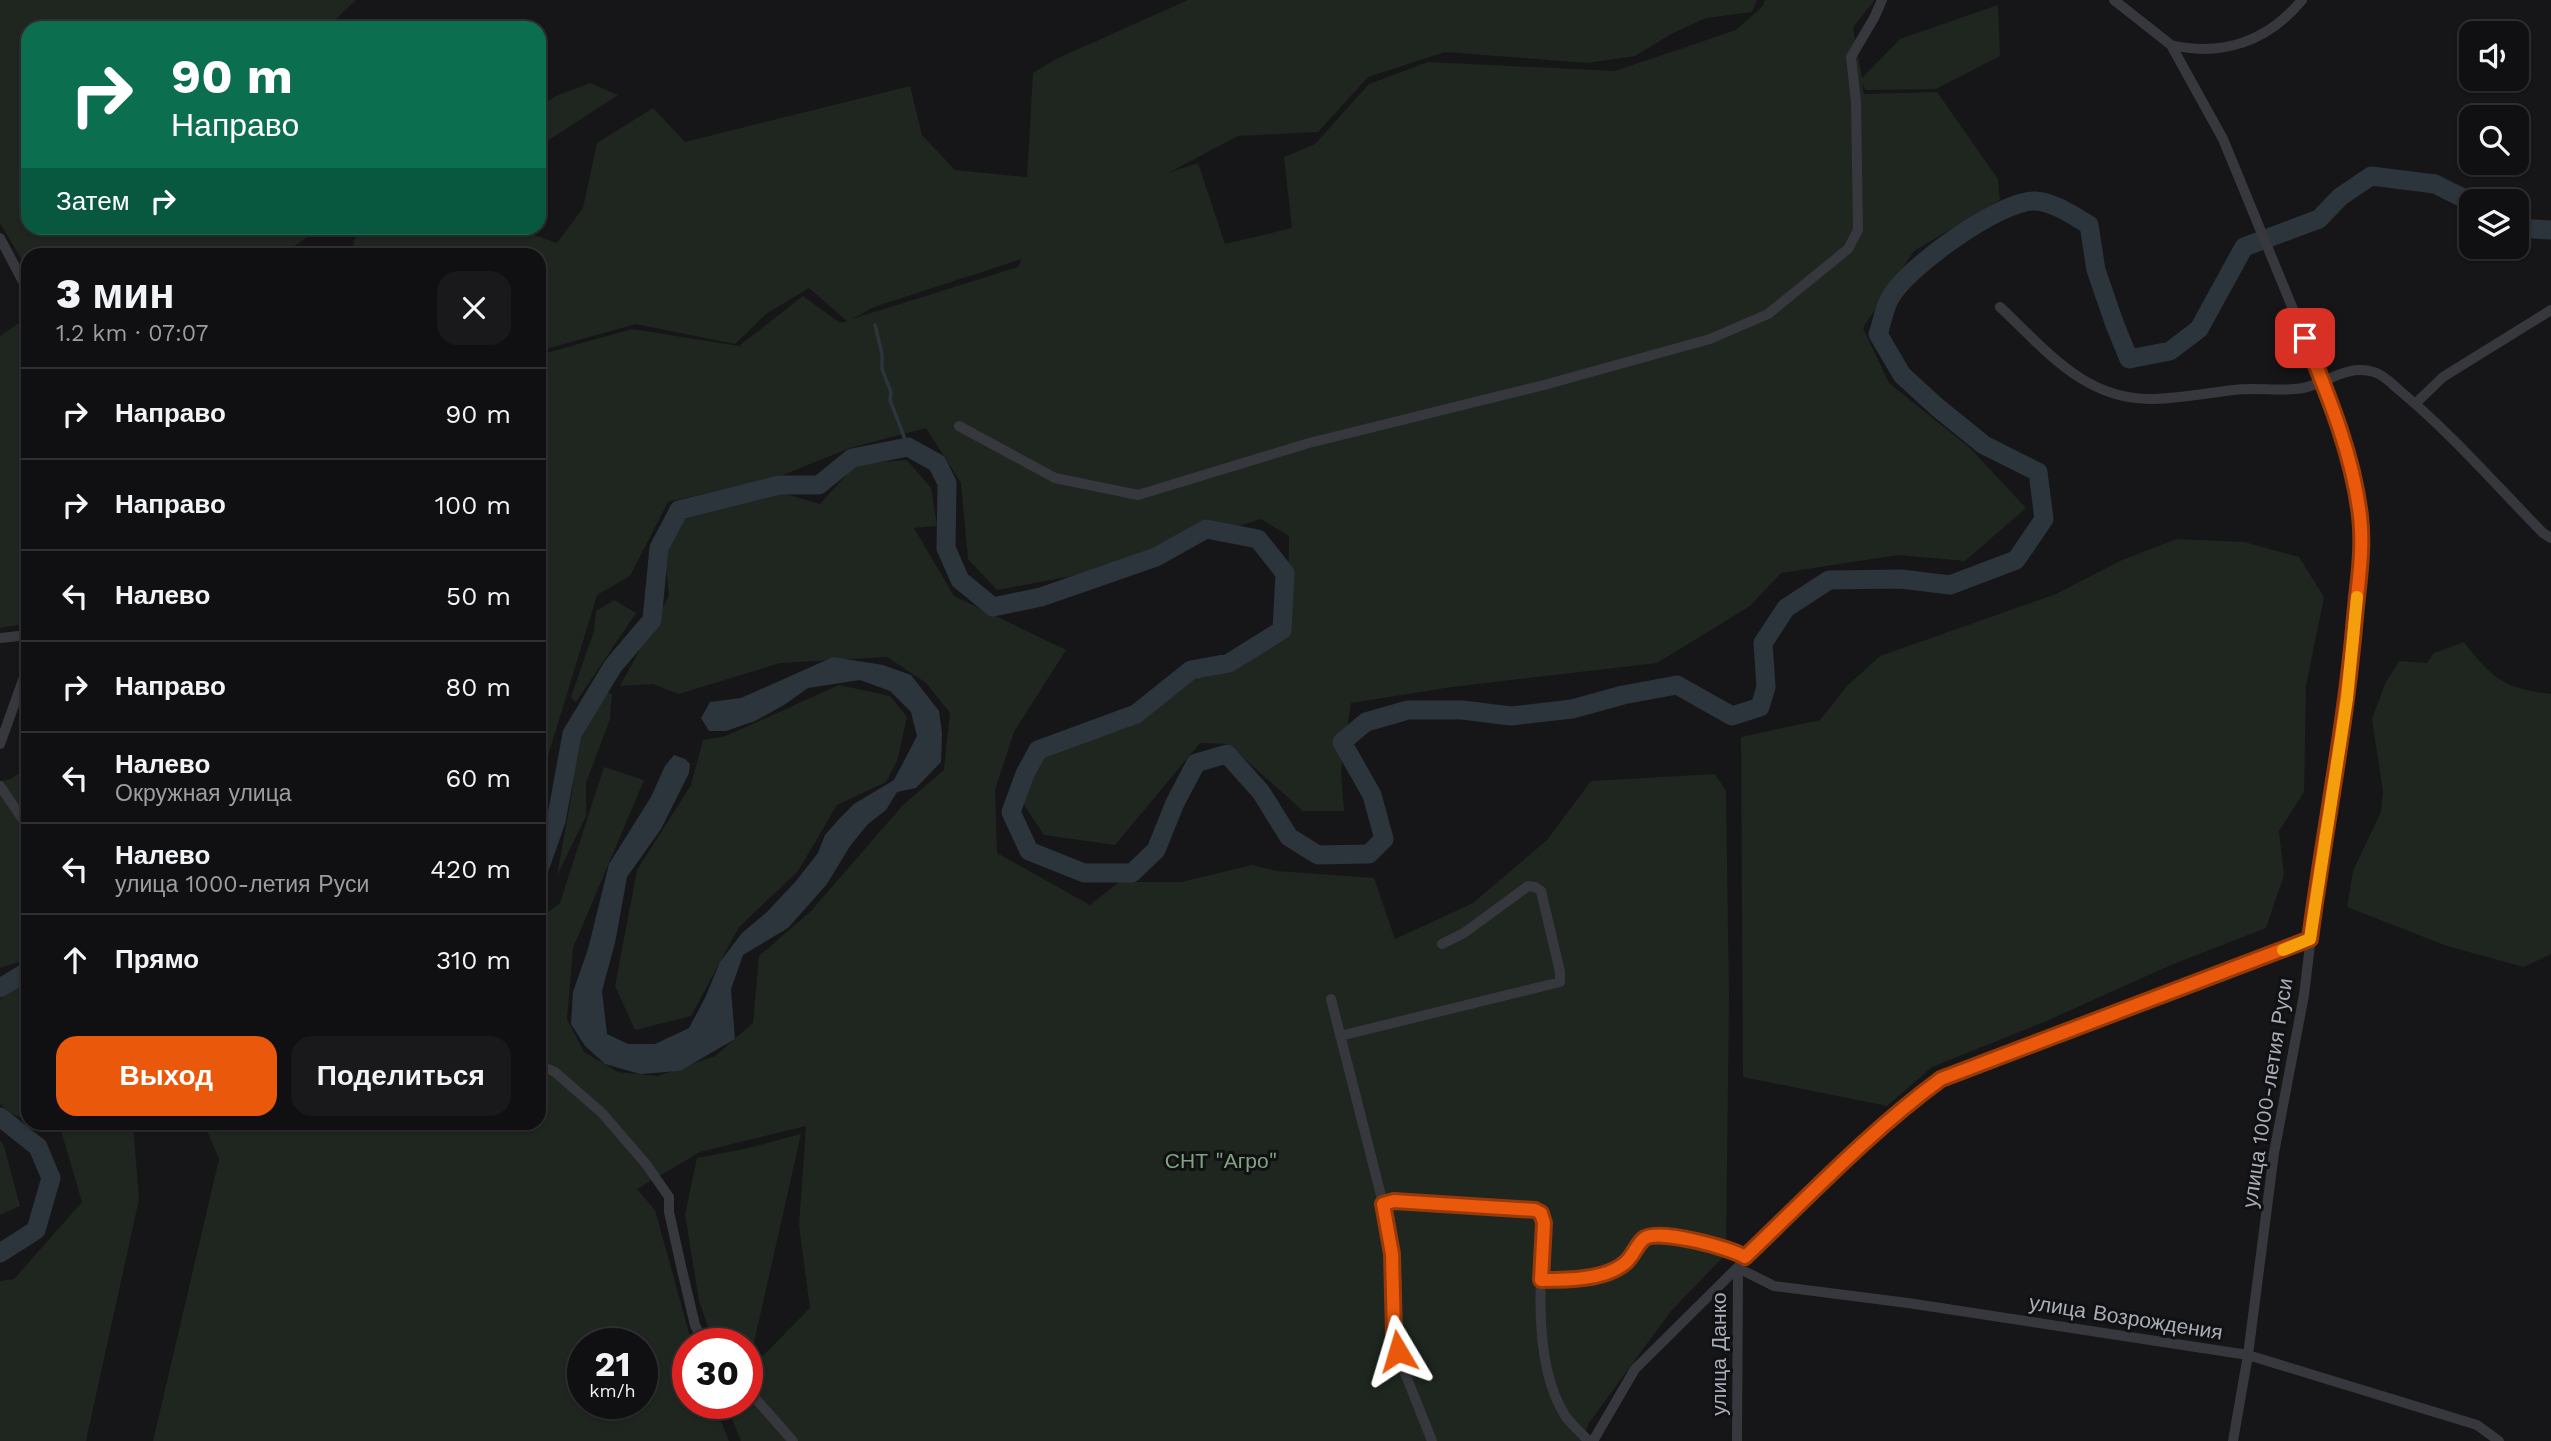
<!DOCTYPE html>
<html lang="ru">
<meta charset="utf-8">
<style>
body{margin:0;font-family:"Work Sans",sans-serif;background:#19191b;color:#f1f3f6;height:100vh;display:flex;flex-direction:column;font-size:26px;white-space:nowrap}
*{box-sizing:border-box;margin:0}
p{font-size:23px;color:#9c9d9f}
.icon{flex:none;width:38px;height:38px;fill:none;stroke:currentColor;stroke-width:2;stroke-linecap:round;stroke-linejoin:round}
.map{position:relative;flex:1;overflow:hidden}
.details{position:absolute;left:21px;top:248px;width:525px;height:882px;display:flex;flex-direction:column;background:#101012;border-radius:21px;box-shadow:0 2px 5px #0004,0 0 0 2px #303032}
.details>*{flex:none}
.top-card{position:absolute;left:21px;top:21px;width:525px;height:214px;border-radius:21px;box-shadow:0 2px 5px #0004,0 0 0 2px #303032;background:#0b6e4f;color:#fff;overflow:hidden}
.fabs{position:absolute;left:2459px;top:21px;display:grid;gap:14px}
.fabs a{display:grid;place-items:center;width:70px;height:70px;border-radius:14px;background:#101012;box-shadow:0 2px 5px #0004,0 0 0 2px #303032;font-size:35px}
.speed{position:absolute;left:567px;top:1328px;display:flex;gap:14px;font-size:35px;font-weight:700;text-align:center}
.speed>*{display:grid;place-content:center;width:91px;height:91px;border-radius:50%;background:#101012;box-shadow:0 2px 5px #0004,0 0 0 2px #303032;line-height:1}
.speed small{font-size:18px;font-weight:400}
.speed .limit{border:10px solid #d22;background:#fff;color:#111}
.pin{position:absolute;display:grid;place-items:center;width:60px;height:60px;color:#fff;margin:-30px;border-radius:14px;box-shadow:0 4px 10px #0006}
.me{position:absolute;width:77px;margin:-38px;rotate:353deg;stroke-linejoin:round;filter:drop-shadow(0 0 5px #0008)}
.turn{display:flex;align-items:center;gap:24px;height:147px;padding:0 35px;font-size:32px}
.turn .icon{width:91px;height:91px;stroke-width:2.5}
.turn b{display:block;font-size:49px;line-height:60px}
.then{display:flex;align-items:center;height:66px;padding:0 35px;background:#0003;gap:14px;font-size:26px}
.round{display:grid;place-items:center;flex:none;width:74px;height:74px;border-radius:21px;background:#19191b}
.headline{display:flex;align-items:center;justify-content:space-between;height:119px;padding:0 35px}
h1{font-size:42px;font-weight:800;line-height:52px}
.button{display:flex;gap:14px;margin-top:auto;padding:14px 35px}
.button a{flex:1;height:80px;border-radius:21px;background:#ea580c;color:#fff;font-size:28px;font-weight:800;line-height:80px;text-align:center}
.button a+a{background:#19191b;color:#f1f3f6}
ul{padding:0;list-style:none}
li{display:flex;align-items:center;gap:21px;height:91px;padding:0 35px;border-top:2px solid #303032}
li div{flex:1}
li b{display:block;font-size:26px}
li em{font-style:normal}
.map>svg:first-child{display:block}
</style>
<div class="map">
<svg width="2551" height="1441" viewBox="0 0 2551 1441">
<rect width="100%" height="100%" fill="#161618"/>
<path fill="#1e261f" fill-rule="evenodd" d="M0,0H356L336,19L343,28H28V228H322L295,245L301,255L28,256V271L0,223Z
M1188,0H1757L1752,12L1706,18L1671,34L1635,56L1587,63L1445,52L1368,77L1318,132L1238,136L1168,173L1198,163L1225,244L1292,228L1284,157L1315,144L1369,84L1428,62L1615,71L1736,30L1763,6L1765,0H1875L1853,27L1862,78L1900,39L1998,5L2000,56L1936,89L1866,90L1862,83L1864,94L1937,92L1998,179L2000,200L1914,251L1863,328L1889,383L1970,448L2026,508L1965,561L1898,555L1781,573L1750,606L1657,663L1452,687L1351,703L1341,771L1344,811H1303L1228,744L1200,743L1115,845L1044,835L1022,802L1041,757L1096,732L1185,677L1288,636L1289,536L1261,519L1099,571L997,590L968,559L961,483L926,428L850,448L783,475L668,502L630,576L597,595L544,769L539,777V355L632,329L739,346L803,296L840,323L847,321L809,288L766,314L735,344L636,324L539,351V256H352L354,240L365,228H527L526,232L557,243L583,208L597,143L653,108L685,142L910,86L922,135L955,170L1027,177L1033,73L1056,59ZM1022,259L1018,267L852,319L874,307Z
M590,83L618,95L544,143L539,167V107L556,96Z
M28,317V623L0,628V336Z
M907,460L931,488L937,526L914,528L954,596L1066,650L1014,732L995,790L997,853L1090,905L1119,882H1181L1252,865L1277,871L1374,878L1395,939L1473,903L1547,840L1591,781L1715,774L1726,791L1729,997L1726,1254L1671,1311L1589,1423L1582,1441H741L726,1404H747V1372L810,1308L799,1226L806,1126L700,1152L637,1189L655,1210L692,1344H688V1404H714L729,1441H153L219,1159L204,1124H539V919L560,903L604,767L644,780L573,948L567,1019L584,1052L618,1072L658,1076L715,1056L753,1023L759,956L811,911L903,805L944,770L950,713L926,683L887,657L780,663L679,694L653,684L620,686L669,596L664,550L684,515L779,492L820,504L856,464ZM583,1344H642V1404H583Z
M2177,539L2244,542L2299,557L2324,597L2306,686L2304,792L2279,831L2284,875L2266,928L2171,965L2044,1022L1932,1067L1887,1106L1743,1077L1741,737L1820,720L1847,686L1880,656L2056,594L2122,560Z
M614,600L636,613L576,702L571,697L594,631L596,611Z
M2464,642C2491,678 2505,689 2551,694V954L2524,967L2447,946L2347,907L2353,871L2381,812L2383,792L2372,719L2385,684L2399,661L2427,663L2434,653Z
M839,685L890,696L907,717L897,761L886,782L837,805L798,871L739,927L691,1016L635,1030L615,986L637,870L691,785L703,740L726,736Z
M606,692L612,694L610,719L586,783V816L557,876L572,792L578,736Z
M28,768V959L0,968V781L10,779Z
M28,981V1121L10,1113L0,1104V999Z
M51,1124H133L139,1199L86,1441H0V1281L14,1279L82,1202L59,1124Z
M801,1134L749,1365L747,1344H714L699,1301L685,1214L697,1158L744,1149Z
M0,1140L4,1146L20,1206L0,1215Z"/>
<path fill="#2c353c" d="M833,657L883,665L911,675L939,711L942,733L941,762L916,788L897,792L886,810L868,824L850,846L827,884L788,928L743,955L731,989L735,1039L680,1071L640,1074L605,1064L585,1046L571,1024L573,992L588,949L609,864L651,797L665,766L674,755L685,759L690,764L689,773L661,829L627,877L615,943L602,991L607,1034L628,1044H655L689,1028L705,998L720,962L742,933L767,912L796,881L818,853L825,835L839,819L854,804L894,780L917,736L911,712L890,691L860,680L808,688L784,705L755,721L726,731H709L701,718L710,702L741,698Z"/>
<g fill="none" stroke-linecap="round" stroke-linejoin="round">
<path stroke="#2c353c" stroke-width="3.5" d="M875,325L882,354V369L891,392L890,400L908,447"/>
<path stroke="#2c353c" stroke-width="19" d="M2516,228L2551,230
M539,869L556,821L572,734L613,666L652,620L659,548L679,510L779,485H819L852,458L908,447L937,463L947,483L946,548L960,580L993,607L1041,597L1156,557L1206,529L1258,539L1285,573L1282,630L1229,663L1191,670L1136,714L1038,750L1025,774L1011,812L1029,851L1084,873H1132L1156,850L1175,803L1196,763L1227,754L1261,792L1289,837L1318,855L1369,854L1384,839L1372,795L1342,742L1366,722L1408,710H1462L1511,716L1572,709L1623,695L1677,685L1732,716L1760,707L1766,687L1763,643L1786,608L1829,580L1901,579L1950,585L2016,560L2044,519L2038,472L1984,445L1937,407L1902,375L1878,334C1882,323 1884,309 1890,298C1906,268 2000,200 2035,201C2054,202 2074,216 2089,225L2096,270L2115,325L2129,359L2170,351L2199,329L2244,247L2319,219L2340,197L2371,176L2435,184L2471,202
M0,988L28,971
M0,1117L38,1147L51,1178L36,1230L0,1253"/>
<path stroke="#37383d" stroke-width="10" d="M2114,0L2171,45L2223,139L2323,382L2349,459L2357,496L2362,539L2360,578L2347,699L2316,895L2304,995L2274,1153L2248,1355L2233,1441
M2171,45C2223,57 2268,41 2302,0
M0,238L28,291
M2000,307C2046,350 2085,401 2154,399C2181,398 2208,393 2234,390C2256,387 2281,392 2303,388C2327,383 2347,364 2374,372C2384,375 2391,383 2399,390C2451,433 2496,485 2543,533L2551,538
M2416,403L2443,377L2551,310
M959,426L1055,478L1138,495L1309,443L1544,385L1710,339L1768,314L1848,249L1858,230L1856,102L1851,57L1874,18L1882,0
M0,638L28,635
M0,744L28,666
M0,786L28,827
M1331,999L1388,1223L1394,1281V1334L1403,1368L1432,1441
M1340,1036L1560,982V972L1541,891L1535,887L1528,886L1464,933L1442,944
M539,1065L555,1072L602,1113L646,1164L669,1197V1212L681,1266L695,1325L704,1344
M1383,1204L1394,1201L1519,1208L1535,1210L1541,1213C1547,1233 1541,1257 1541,1278C1539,1323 1541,1379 1566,1417C1572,1425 1581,1433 1589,1441
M1541,1280C1566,1281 1605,1280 1625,1263C1633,1257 1637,1243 1645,1238C1661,1229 1730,1248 1745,1257
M747,1389L793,1441
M1593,1441L1635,1369L1859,1147L1905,1105L1941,1079L2310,939
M1737,1441L1738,1268L1774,1286L1908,1303L2248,1355L2477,1425L2499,1441"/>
</g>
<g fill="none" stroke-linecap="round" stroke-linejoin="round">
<g stroke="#983908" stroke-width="18">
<path id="route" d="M1398,1351L1394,1335L1392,1254L1383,1204L1394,1201L1535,1210L1541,1213L1544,1223L1541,1280C1566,1280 1605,1280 1625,1263C1633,1257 1637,1243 1645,1238C1661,1229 1730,1248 1745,1257C1809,1196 1870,1131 1941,1079L2310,939C2324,832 2346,725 2355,617C2358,583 2364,550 2360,516C2353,455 2328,395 2305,338"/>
</g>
<use href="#route" stroke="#ea580c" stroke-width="12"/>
<path stroke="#f59e0b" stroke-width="12" d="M2283,950L2310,939L2347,699L2357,597"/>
</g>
<g text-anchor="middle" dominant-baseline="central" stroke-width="6" stroke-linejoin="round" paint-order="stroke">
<g font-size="21" fill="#a8adb8" stroke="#111113">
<text transform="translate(2267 1093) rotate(-81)">улица 1000-летия Руси</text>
<text transform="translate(2126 1317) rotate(9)">улица Возрождения</text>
<text transform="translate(1718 1354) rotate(-90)">улица Данко</text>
</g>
<g font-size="21" fill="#7fa381" stroke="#111113">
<text x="1221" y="1160">СНТ "Агро"</text>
</g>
</g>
</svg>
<div class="fabs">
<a><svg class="icon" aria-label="sound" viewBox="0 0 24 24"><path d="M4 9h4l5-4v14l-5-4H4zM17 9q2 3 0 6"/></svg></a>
<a><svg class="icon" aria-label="search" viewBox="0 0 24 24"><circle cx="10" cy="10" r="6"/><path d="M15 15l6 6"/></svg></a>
<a><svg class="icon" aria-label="layers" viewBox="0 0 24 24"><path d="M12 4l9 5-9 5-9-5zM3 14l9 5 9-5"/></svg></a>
</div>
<div class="speed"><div>21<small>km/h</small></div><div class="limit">30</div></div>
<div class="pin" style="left:2305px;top:338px;background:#d93025"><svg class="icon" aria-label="arrive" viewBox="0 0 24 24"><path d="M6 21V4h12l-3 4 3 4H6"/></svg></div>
<svg class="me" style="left:1398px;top:1351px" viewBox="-20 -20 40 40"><path d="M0-17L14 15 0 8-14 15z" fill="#ea580c" stroke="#fff" stroke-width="4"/></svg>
<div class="top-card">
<div class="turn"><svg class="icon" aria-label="right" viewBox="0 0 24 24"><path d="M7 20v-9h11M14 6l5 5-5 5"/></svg><div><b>90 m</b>Направо</div></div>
<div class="then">Затем<svg class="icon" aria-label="right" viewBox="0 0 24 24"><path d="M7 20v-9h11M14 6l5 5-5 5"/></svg></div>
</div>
<section class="details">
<div class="headline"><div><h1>3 мин</h1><p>1.2 km · 07:07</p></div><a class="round"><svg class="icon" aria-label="close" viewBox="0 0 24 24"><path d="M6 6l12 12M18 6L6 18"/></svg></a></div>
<ul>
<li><svg class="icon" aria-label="right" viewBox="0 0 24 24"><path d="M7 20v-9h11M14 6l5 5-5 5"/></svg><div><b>Направо</b></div><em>90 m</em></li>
<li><svg class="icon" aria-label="right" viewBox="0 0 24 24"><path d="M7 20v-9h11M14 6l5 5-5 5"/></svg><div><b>Направо</b></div><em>100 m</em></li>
<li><svg class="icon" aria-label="left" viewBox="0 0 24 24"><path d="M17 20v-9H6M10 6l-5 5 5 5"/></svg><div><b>Налево</b></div><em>50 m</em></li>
<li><svg class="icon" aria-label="right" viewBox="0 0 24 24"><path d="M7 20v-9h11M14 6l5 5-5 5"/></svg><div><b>Направо</b></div><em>80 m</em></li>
<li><svg class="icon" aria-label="left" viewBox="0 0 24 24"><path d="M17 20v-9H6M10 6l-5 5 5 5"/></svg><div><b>Налево</b><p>Окружная улица</p></div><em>60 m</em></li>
<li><svg class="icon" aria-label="left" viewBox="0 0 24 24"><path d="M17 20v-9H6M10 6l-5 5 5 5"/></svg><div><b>Налево</b><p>улица 1000-летия Руси</p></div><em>420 m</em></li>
<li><svg class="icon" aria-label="ahead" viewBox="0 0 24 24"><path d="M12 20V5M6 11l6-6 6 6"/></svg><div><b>Прямо</b></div><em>310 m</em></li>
</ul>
<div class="button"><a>Выход</a><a>Поделиться</a></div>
</section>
</div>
